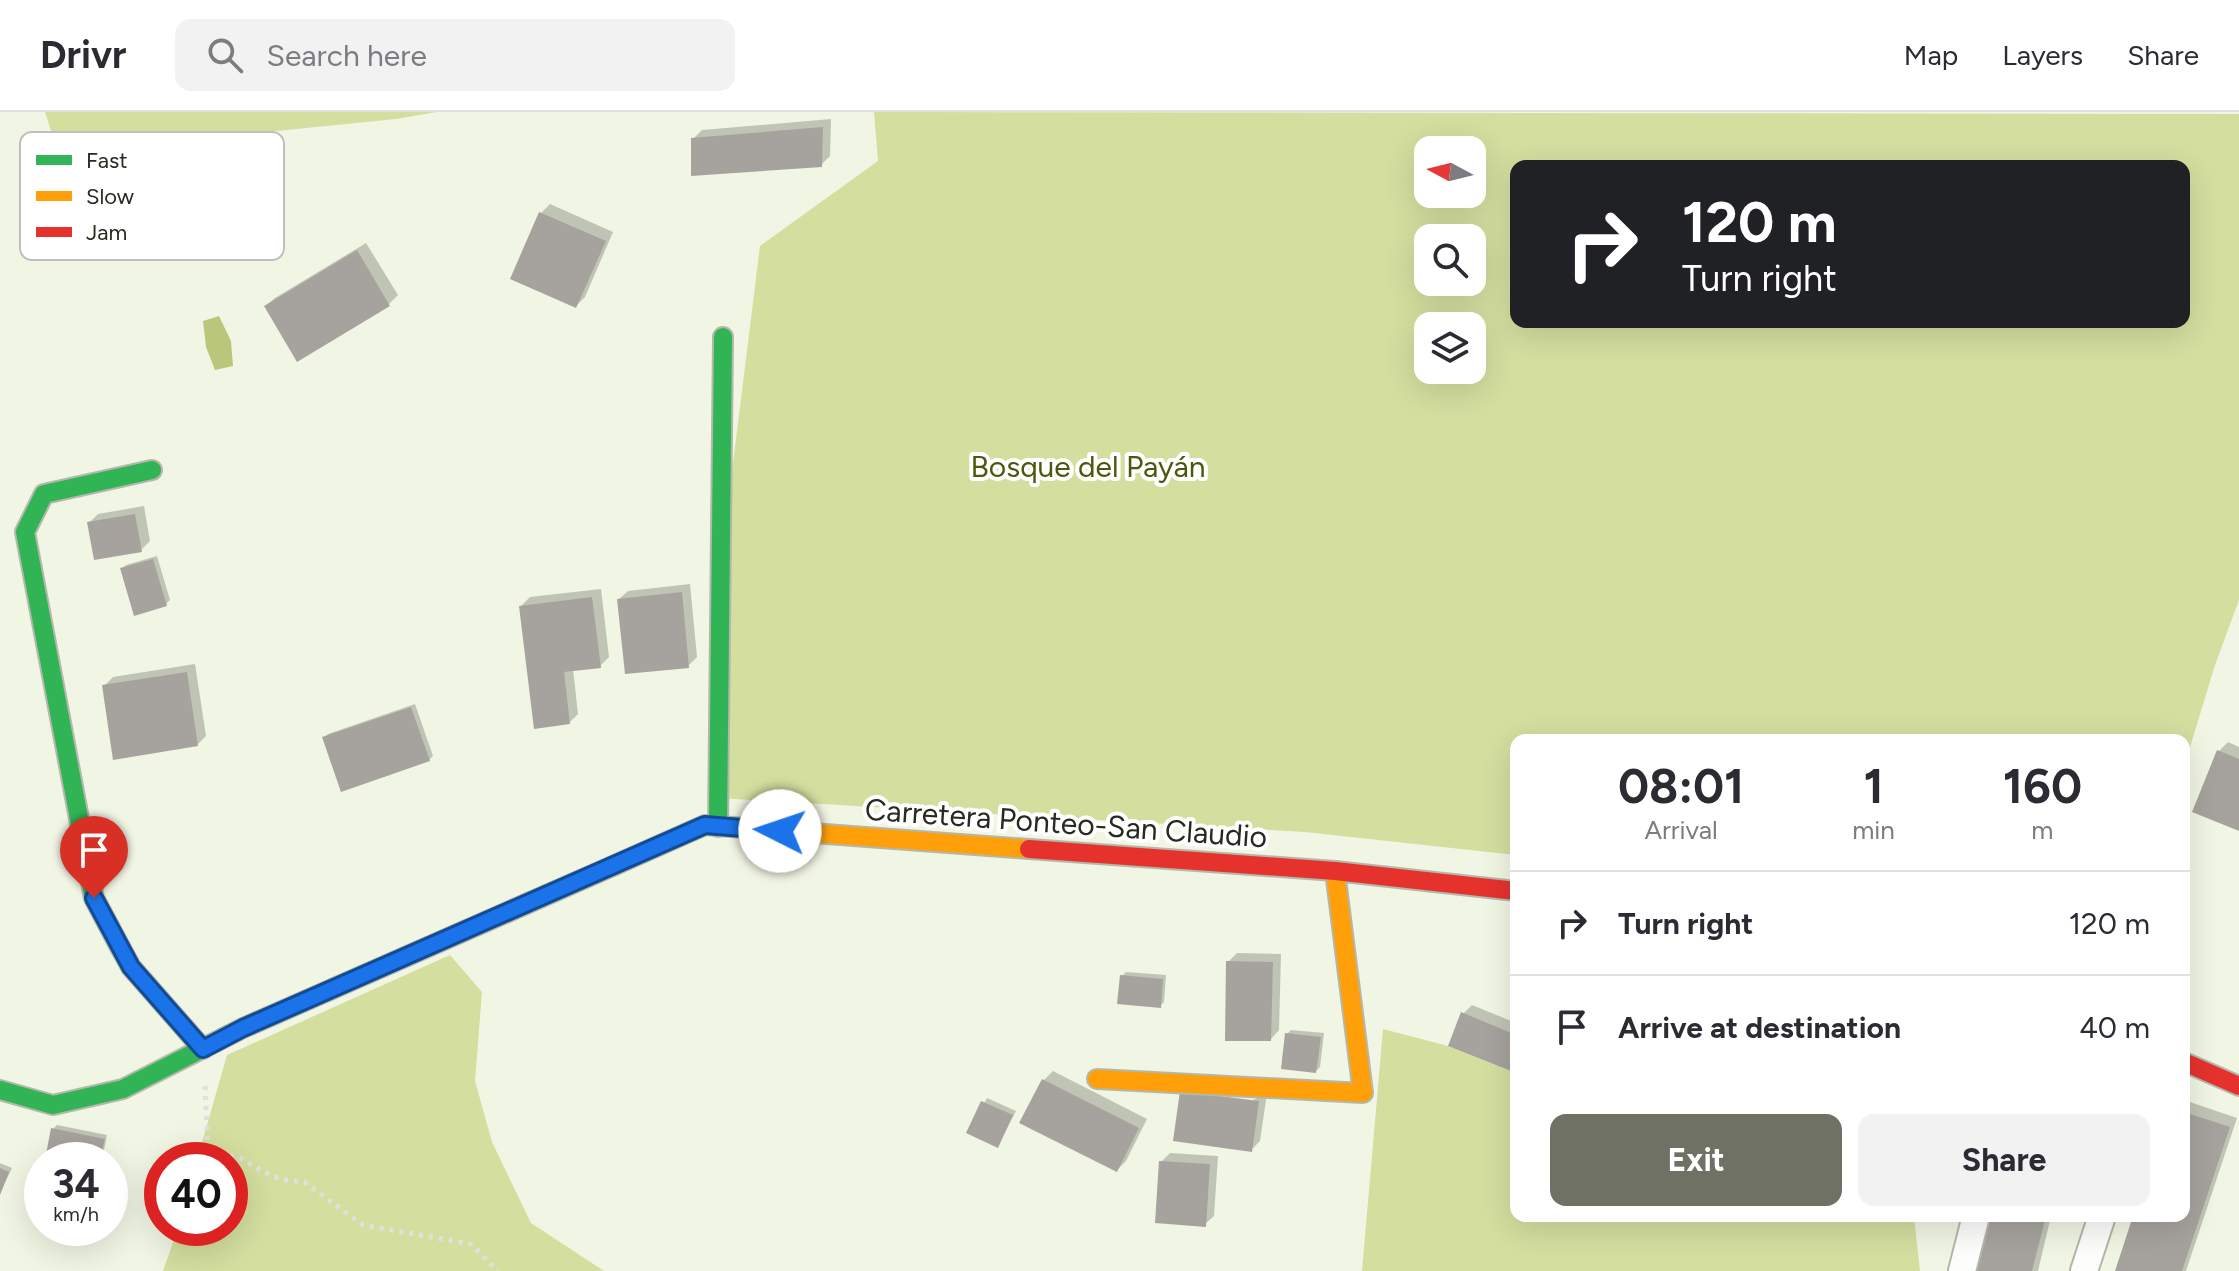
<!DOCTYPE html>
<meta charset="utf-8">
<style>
body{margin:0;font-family:Figtree,sans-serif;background:#f2f2f3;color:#2b2b33;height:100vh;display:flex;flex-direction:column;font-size:30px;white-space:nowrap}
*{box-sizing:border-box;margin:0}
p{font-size:26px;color:#7c7c81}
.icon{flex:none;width:44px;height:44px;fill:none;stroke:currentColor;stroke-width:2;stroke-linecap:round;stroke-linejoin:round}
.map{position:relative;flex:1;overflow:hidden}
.drawer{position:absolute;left:1510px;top:622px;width:680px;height:488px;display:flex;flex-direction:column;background:#fff;border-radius:16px;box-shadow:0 8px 32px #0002}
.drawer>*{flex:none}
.hud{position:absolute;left:1510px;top:48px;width:680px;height:168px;border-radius:16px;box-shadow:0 8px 32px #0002;background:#202124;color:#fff;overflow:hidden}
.needle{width:52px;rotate:277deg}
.buttons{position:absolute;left:1414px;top:24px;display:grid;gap:16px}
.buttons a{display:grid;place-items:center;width:72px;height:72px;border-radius:16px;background:#fff;box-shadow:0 8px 32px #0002;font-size:40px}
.speed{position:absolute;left:24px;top:1030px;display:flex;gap:16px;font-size:40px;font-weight:700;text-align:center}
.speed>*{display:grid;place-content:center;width:104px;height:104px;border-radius:50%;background:#fff;box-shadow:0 8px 32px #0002;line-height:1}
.speed small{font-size:20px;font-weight:400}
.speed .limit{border:12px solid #d22;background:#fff;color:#111}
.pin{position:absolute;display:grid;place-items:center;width:68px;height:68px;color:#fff;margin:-82px -34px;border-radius:50% 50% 50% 0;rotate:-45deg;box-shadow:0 0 8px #0007}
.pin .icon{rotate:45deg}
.me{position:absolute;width:88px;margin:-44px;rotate:274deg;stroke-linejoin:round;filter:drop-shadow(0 0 6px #0008)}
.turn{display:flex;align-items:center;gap:28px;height:168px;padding:0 40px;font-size:36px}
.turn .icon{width:104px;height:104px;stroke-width:2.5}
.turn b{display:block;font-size:56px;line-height:68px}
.eta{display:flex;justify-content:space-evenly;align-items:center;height:136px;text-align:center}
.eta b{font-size:48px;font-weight:700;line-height:56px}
.cta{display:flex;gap:16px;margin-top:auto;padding:16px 40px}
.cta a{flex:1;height:92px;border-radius:16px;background:#6e7163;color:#fff;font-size:32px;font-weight:700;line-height:92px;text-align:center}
.cta a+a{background:#f2f2f3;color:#2b2b33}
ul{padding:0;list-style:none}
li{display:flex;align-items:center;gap:24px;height:104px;padding:0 40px;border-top:2px solid #e1e1e2}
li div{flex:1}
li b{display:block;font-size:30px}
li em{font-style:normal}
header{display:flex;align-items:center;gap:48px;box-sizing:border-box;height:112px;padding:0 40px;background:#fff;border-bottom:2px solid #e1e1e2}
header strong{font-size:38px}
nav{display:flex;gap:44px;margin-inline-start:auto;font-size:28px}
.search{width:560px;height:72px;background:#f2f2f3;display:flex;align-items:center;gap:20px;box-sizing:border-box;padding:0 28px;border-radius:16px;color:#7c7c81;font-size:30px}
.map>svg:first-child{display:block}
</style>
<header>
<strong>Drivr</strong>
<div class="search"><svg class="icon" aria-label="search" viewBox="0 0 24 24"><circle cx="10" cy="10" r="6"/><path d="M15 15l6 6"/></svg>Search here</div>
<nav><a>Map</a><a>Layers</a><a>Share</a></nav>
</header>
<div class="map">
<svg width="2239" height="1159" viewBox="0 0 2239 1159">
<rect width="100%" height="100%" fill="#f1f5e3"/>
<path fill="#d3de9f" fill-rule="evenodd" d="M45,0H437L396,7L58,41Z
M874,0L2239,2V488L2215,553L2184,655V628H1516V743L1305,720L718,686L717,480L760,134L878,49ZM1428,38H1472V82H1428ZM1516,54H2184V210H1516ZM1428,126H1472V170H1428ZM1428,214H1472V258H1428Z
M450,843L482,880L475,969L492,1030L531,1111L604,1159H163L178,1116H230V1048H197L227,943Z
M1383,917L1448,934L1516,961V1104H1914L1920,1159H1362Z"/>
<path fill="#bac77b" d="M219,204L231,229L233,254L215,258L206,235L203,209Z"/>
<path fill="#0003" d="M831,7L830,44L821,53L693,27L702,18Z
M550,92L613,120L585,185L576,194L541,101Z
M366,131L398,183L389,192L266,194L275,186Z
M144,394L150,429L141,438L89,411L98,402Z
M157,444L170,488L166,492L122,457L126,453Z
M690,472L697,545L688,554L619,487L628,479Z
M601,477L609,545L600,554L573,557L578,602L569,611L521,494L530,485Z
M195,552L206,624L197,633L104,574L113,565Z
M415,592L433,644L429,648L324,626L328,622Z
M2228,630L2239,635V717L2219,639Z
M1237,841L1281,842L1279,918L1271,927L1228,850Z
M1126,860L1166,863L1164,890L1160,894L1122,864Z
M1472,893L1516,911V951L1510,957L1463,902Z
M1291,918L1324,921L1320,955L1316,959L1287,922Z
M1053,959L1147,1007L1126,1049L1117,1058L1022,1010L1044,968Z
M1267,981L1260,1029L1251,1038L1175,1028Z
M987,986L1016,999L998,1034L969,1020Z
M2184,988L2237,1006L2186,1159H2117L2136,1104H2184Z
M57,1013L107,1023L102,1048H47L53,1017Z
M1170,1041L1218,1044L1214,1104L1205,1112L1161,1050Z
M0,1051L12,1056L2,1077L0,1076Z
M1990,1104H2051L2038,1159H1977Z"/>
<path fill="#a6a39e" d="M823,15L822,55L691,64V26Z
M539,100L606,129L576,196L510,167Z
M357,138L390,194L297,250L264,194Z
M135,402L142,440L94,448L87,410Z
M153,447L167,494L134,504L120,456Z
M682,480L689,556L625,562L617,487Z
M592,485L601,556L564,560L570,612L534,617L519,494Z
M187,560L198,634L113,648L102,573Z
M411,595L430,649L341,680L322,625Z
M2217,638L2239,647V719L2192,700Z
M1226,849L1273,850L1271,929H1225Z
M1120,863L1163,867L1161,896L1117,892Z
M1461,900L1516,923V946L1511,959L1448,934Z
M1285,921L1321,925L1316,961L1281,957Z
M1042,967L1139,1016L1117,1060L1019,1011Z
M1180,979L1259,989L1252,1040L1173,1029Z
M981,989L1013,1003L998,1036L966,1021Z
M2184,1000L2230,1015L2182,1159H2115L2133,1104H2184Z
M51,1016L105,1027L100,1048H45Z
M1159,1049L1210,1052L1206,1115L1155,1111Z
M0,1056L9,1060L0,1083Z
M1988,1104H2046L2032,1159H1975Z"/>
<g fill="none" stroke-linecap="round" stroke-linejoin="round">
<g stroke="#b4b8aa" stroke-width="30">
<path id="street" d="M1962,1159L1976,1104
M2084,1159L2102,1104"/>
</g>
<g stroke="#b4b8aa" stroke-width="22">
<path id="fast" d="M718,715L723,225
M120,835L94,786L25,420L44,382L152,358
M0,978L53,993L123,977L243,916L615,753"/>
</g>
<g stroke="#b4b8aa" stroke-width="22">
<path id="slow" d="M615,753L705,713L1029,737
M120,835L131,855L203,937
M1097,967L1363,981L1335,759"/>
</g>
<g stroke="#b4b8aa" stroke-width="22">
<path id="jam" d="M1029,737L1335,759L1516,779
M2184,950L2239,974"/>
</g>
<path stroke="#dfe1da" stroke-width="5" stroke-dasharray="4 6" stroke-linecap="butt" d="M205,974L208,1042L239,1045L260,1058L283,1068L304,1070L363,1113L471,1132L498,1159"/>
<use href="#street" stroke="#fdfefb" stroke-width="26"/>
<use href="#fast" stroke="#30b455" stroke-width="18"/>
<use href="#slow" stroke="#ff9f0a" stroke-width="18"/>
<use href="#jam" stroke="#e5322d" stroke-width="18"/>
</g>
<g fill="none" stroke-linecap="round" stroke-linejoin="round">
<g stroke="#114b97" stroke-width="20">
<path id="route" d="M94,786L131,855L203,937L243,916L705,713L780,719"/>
</g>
<use href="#route" stroke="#1a73e8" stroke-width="14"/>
</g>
<g text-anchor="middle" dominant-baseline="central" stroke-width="8" stroke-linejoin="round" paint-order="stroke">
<g font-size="30" fill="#4e570d" stroke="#fff">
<text x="1088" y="354">Bosque del Payán</text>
</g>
<g font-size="30" fill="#272a1e" stroke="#fff">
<text transform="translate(1066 711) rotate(4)">Carretera Ponteo-San Claudio</text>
</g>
</g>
<rect x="20" y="20" width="264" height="128" rx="12" fill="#fff" stroke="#bebfbc" stroke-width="2"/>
<rect x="36" y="43" width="36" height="10" fill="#30b455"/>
<rect x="36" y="79" width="36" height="10" fill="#ff9f0a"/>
<rect x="36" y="115" width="36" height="10" fill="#e5322d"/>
<g font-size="22" fill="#272a1e">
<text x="86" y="56">Fast</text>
<text x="86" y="92">Slow</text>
<text x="86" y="128">Jam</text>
</g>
</svg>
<div class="buttons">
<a><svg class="needle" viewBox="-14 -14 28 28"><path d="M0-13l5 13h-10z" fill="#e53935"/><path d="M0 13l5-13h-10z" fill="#7c7c81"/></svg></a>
<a><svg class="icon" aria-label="search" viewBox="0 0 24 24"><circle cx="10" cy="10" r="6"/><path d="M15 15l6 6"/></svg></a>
<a><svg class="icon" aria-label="layers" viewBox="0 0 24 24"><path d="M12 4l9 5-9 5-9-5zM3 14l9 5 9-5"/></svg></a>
</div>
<div class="speed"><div>34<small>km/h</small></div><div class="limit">40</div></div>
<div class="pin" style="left:94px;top:786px;background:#d93025"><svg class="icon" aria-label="arrive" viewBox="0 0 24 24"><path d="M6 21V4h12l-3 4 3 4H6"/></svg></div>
<svg class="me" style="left:780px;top:719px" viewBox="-20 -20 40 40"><circle r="19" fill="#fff"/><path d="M0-13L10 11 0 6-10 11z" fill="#1a73e8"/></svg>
<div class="hud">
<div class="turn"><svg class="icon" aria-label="right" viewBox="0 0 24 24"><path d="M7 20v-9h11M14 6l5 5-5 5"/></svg><div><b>120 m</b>Turn right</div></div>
</div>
<section class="drawer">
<div class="eta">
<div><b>08:01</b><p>Arrival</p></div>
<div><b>1</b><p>min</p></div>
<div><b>160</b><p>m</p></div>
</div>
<ul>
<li><svg class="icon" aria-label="right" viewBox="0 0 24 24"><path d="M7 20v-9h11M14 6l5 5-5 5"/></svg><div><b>Turn right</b></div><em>120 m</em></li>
<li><svg class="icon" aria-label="arrive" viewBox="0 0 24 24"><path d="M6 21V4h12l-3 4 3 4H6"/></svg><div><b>Arrive at destination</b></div><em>40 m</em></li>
</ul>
<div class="cta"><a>Exit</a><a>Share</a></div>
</section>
</div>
